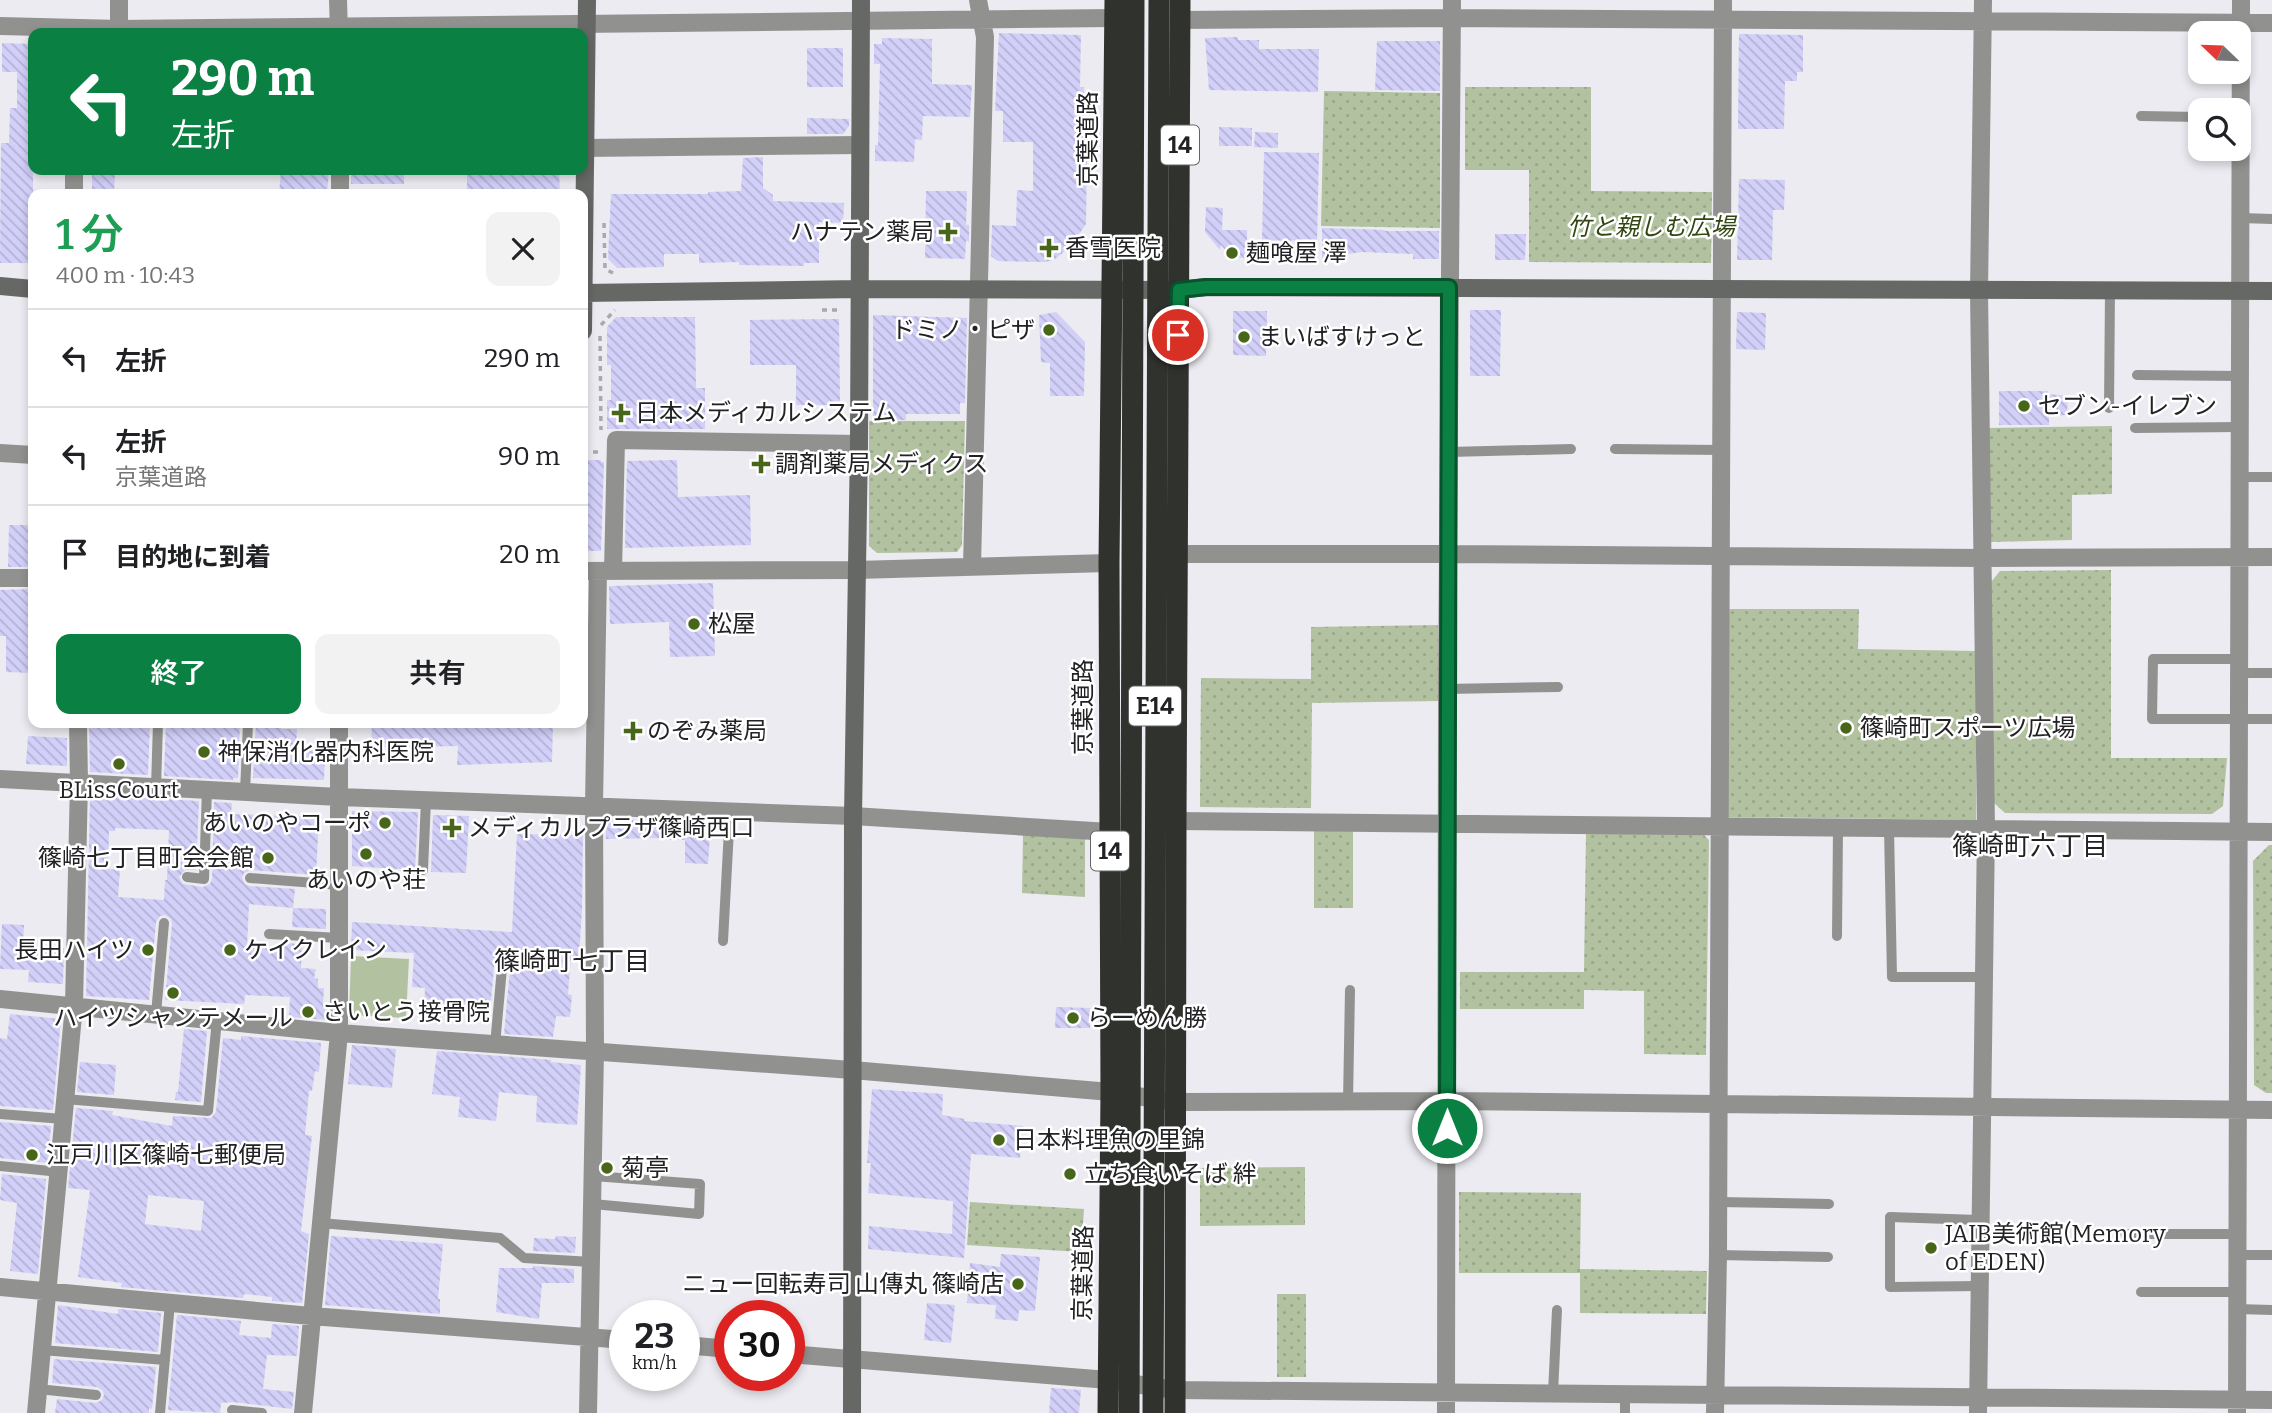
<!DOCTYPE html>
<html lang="ja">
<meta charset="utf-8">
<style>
body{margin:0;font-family:Bitter,"Noto Sans JP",serif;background:#f2f2f2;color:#202124;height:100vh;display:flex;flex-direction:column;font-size:26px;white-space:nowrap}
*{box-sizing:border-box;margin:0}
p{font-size:23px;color:#757577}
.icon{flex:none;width:38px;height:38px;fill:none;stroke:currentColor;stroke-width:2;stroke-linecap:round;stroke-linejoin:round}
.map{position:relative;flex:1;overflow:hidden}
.side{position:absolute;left:28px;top:189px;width:560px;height:539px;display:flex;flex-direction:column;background:#fff;border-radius:14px;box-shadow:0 4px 10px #0003}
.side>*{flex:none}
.banner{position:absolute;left:28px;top:28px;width:560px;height:147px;border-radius:14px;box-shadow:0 4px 10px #0003;background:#0b8043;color:#fff;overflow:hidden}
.needle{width:46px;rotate:293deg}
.tools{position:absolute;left:2188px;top:21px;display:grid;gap:14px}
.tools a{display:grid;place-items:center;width:63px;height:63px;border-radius:14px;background:#fff;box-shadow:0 4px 10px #0003;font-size:35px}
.speed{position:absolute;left:609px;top:1300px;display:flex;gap:14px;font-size:35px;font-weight:700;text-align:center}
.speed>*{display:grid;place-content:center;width:91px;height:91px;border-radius:50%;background:#fff;box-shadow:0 4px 10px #0003;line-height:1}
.speed small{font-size:18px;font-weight:400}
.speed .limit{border:10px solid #d22;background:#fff;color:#111}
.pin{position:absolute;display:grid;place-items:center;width:60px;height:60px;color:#fff;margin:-30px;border:4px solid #fff;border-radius:50%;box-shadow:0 2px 7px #0007}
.me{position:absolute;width:77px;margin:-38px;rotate:0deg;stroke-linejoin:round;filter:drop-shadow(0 0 5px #0008)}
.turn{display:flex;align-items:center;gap:24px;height:147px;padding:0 28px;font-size:32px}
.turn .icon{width:91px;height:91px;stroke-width:2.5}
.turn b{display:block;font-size:49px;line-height:60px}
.round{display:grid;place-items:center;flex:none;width:74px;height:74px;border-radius:14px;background:#f2f2f2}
.summary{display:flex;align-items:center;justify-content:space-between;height:119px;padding:0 28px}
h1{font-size:42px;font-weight:600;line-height:52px;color:#1e9e55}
.button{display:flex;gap:14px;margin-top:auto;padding:14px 28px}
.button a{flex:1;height:80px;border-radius:14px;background:#0b8043;color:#fff;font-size:28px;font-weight:600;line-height:80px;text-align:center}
.button a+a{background:#f2f2f2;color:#202124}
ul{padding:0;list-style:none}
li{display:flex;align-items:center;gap:21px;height:98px;padding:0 28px;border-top:2px solid #e0e0e0}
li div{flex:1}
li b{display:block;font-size:26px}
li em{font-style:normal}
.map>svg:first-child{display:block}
</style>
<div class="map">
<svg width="2272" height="1413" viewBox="0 0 2272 1413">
<defs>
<pattern id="park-dots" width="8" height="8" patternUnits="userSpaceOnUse" patternTransform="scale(1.75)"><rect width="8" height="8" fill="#b2c2a1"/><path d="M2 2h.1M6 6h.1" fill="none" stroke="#99a68a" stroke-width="1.8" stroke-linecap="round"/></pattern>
<pattern id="building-back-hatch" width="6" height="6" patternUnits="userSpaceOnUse" patternTransform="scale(1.75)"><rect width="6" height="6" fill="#d2cff9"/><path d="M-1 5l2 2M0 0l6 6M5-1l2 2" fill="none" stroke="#b4b1d5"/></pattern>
</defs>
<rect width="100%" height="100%" fill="#ebebf1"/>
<path fill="#b2c2a1" d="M351,956L409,959L406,1018L349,1015Z"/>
<path fill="url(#park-dots)" d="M1465,87H1591V191L1712,192L1711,263L1529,262V170H1465Z
M1324,91L1440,93V228L1321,226Z
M869,421H965L962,545L957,552L877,553L869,546Z
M2112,426V494L2072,495V540L1991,542L1989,428Z
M2111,570V758H2227L2223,806L2212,814L2005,813L1994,803L1991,582L2000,571Z
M1728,609H1859L1858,649L1976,651V820L1726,817Z
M1438,625L1439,701L1312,703L1311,808L1200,807L1201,678L1311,679V627Z
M1353,830V908H1314V831Z
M1586,834H1703L1709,840L1706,1055L1644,1054V991L1584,990V1009H1460V972H1584Z
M1023,835L1085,838V897L1022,893Z
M2269,845H2272V1093H2266L2254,1085L2253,861Z
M1305,1167V1225L1200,1226V1168Z
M1459,1192L1581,1193L1580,1269L1707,1271L1706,1314L1580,1313V1273H1459Z
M970,1202L1084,1209L1081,1252L967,1245Z
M1277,1294H1306V1377H1277Z"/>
<path fill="url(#building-back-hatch)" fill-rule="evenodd" d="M999,33L1081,35L1080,87H1084V150H1087L1086,224L1070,247L1055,259L1046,262L998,261L991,256L992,225L1016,226L1017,190L1033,191V142H1003V111H995Z
M1739,34L1803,35V72H1797V81H1785L1784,129H1738Z
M1238,37V40H1259V49H1319L1318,92L1209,90L1205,38Z
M882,38L932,39V84L972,85L970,117L923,116L922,140L915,139L914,162L875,161V145H878L880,64H874V44H882Z
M1377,41H1440V91L1375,90Z
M2,43L33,44V263H0L1,143H9L10,108H17V72H2Z
M807,48H843V87H807Z
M807,118L849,119V126L843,134H807Z
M1219,127L1252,128V146H1219Z
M1255,132L1278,133V148L1254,147Z
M1264,152L1319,153L1317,241L1262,240Z
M763,157V188L773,195V201L844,203L843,223L819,222V263H804V266L739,265V262L699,263V254H664V267L617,268L608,259L611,194H708V192L741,191L743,158Z
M92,170H115L114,194H92Z
M281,170H329L327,194H279Z
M351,170H404V184H351Z
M467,170H559L560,194H467Z
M1739,179L1785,180L1784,210H1773L1772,260H1737Z
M926,191H967L966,225H969V242L966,240L965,259L925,258Z
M1206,207L1223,208L1222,230H1247V258L1231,257L1221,245L1220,250L1205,232Z
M1322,228L1385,230L1384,231H1439V259H1413V254L1362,252L1347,254V258H1322Z
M1495,234H1526L1525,260H1495Z
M1470,310H1501L1500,376H1470Z
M1233,311H1267L1266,356L1233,355Z
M1056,312L1085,342L1084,396H1050V363L1041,362L1039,315Z
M1737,312L1766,313L1765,350L1736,349Z
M873,315L967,318L965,403H960V414H906V420H873Z
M616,317H695L696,388H705V429H607V400H611V365H607V327Z
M839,319L840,405H796V365H750V320Z
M1999,391H2048V394L2068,396L2067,415L2049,416V425H1999Z
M583,460H601V462H604L601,551H583Z
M677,460L678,497L750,495L751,545L625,548L627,461Z
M9,525H33V567H8Z
M713,583L715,656L670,657L669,622L610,624L609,586Z
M33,589V673L6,672V636H0V590Z
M89,723H150L148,775L90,772Z
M166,723H240L238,778H233V780L164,776Z
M256,723H281V729H297L296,750L325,751L324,780L253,778Z
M372,723H553L552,762L457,765L458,746L371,748Z
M28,736L67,738V766L26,764Z
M90,795L199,801L196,870H185L179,877L183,884L203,887L210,884L212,879L214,802L232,803L231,814L319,817L316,875L251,870L244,873L242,878L245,884L249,886L295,889L293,908L249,904L247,946L281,948V943L302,944L301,968L316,969L314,978L318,979V988H324L323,1005H328L327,1020L289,1017L290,997L245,995L244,1004L165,1000L172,924L171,919L165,915L160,916L156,922L149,1000L86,996ZM115,828L169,830L167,880H165L164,900L118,897L120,870L108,869L109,831H115Z
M352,811L418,812L415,870L352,866Z
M433,815L469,816L466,873L431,872Z
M605,819L711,822L708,864L685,863V840H660V838L606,839Z
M517,834L583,835L582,909L579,957L571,956L568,994L572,995L570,1017L556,1016L553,1037L504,1034L511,958L507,950H499L495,956L490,1013L424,1007L425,988L412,987L414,953L351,950L352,922L512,932Z
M293,908L326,909V929L292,927Z
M2,924L24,925L23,946L64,948L63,984L28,982L29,970L0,969Z
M1056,1007L1090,1008V1028H1055Z
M10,1014L61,1019L53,1110L0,1106V1038L7,1039Z
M184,1029L207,1031L201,1102L175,1100L176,1092H178Z
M241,1036L321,1043L319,1072L315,1071L312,1091H309L305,1135L312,1136L301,1231L309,1234L302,1303L272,1301V1297L244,1294L243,1298L121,1287L122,1283L78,1277L90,1190L68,1188L76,1108L113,1111L112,1115L172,1126L173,1116L211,1118L216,1112L223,1038L241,1040ZM148,1195L204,1201L201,1231L145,1224Z
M352,1045L396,1049L392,1088L348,1084Z
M437,1051L551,1060V1062L581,1065L577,1125L536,1122L537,1096L499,1092L496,1121L458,1117L460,1097L432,1094Z
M80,1062L116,1065L114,1095L77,1092Z
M872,1089L943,1094L942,1115L965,1119L964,1121L1023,1126L1020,1158L971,1154L964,1258L868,1249L869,1226L952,1234L953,1201L868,1193L871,1163H867Z
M0,1122L51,1126L48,1163L0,1158Z
M2,1174L46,1179L38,1274L10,1271L17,1203L0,1200Z
M331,1236L443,1244L438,1299H440V1314L325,1305Z
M556,1236L576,1237L575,1253L533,1251L534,1238L555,1239Z
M1001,1254L1040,1257L1035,1311L1019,1310L1018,1321L995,1319L996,1305L967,1303L970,1263L1000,1267Z
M533,1266L574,1269V1283H542L539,1319L496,1312L499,1268H533Z
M927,1303L955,1305L951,1343L924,1340Z
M58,1305L118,1314V1309L161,1313L158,1352L55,1343Z
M177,1315L241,1321L239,1335L271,1338L272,1324L299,1326L297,1356L267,1355L263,1389L294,1392L292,1409L233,1402L221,1403L220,1413L168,1410Z
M54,1359L156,1367L152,1409L149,1408V1413H55L57,1399L96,1403L102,1400L104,1395L103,1391L97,1387L52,1383Z
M1051,1388L1081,1390L1079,1413H1049Z"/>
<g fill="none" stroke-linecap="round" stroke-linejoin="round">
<path stroke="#a9a8ad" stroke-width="3.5" stroke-dasharray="5 5" stroke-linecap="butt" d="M604,223L605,269L613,273
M822,310H842
M601,325L615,310
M600,336L601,430
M583,452H598"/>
<path stroke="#919290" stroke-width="10" d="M2141,116L2200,117
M2241,218L2272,219
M2137,375L2239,376
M2109,408L2110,290
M2135,428L2238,427
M1615,449L1722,450
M1449,452L1571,449
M2240,477H2272
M2238,659H2153L2152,719H2272
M2238,673H2272
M1447,689L1558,687
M156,787L158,723
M245,792L248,723
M1889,829L1892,977H1984
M423,870L426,800
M187,877L204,879L207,789
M250,878L340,885
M269,934L339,938
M1837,936L1838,828
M723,941L730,811
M156,1014L164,923
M495,1045L503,957
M65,1099L208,1111L217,1020
M1348,1102L1350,990
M0,1114L63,1119
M0,1166L60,1172
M1718,1202L1829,1204
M593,1204L699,1214L700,1184L593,1176
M320,1223L500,1238L524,1258L592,1262
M2125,1234H2237
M1718,1255L1828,1257
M2237,1255H2272
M1979,1286L1890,1287V1217L1979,1220
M2141,1292H2237
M2237,1309L2272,1310
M42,1350L165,1360
M38,1389L96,1395
M1553,1393L1557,1310
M232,1410L262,1413
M160,1413L170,1303
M1625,1413V1393"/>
<path stroke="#919290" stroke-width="18" d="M338,0L339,33
M1180,20L1452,18L2272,23
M0,26L119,29L1115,18
M119,29V0
M583,148L859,145
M74,170V194
M340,194V170
M0,453L33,455
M1177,554H1448L1982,558L2272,557
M972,566L985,37L978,0
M583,571L856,570L1109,563
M613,571L616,440L859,444
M0,578H33
M0,779L339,797L853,816L1110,832
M1176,821L2272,832
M0,999L339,1033L852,1070L1111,1092L1176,1102L1447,1101L2272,1110
M0,1287L311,1316L625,1340
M684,1345L730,1349
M789,1354L1108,1380L1175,1390L2272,1400
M36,1413L74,1005L79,782L78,723
M303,1413L339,1033V723
M588,1413L595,1052L594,805L598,571
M1446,1413L1447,689L1452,0
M1715,1413L1718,1255L1723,0
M1978,1413L1986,830L1979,291L1983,0
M2237,1413L2241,0"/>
<path stroke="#666865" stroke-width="18" d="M0,286L33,289
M583,293L859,289L1179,290L1206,287L2272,291
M583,331L587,0
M852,1413L853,816L859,444L861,0"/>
<path stroke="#30322e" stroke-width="21" d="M1108,1413L1111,1092L1109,563L1115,0
M1175,1413L1176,821L1180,0"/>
<path stroke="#30322e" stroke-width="21" d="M1129,1413L1134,0
M1153,1413L1159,0"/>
</g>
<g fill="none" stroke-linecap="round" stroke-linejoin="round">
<g stroke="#07532c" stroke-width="18">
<path id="route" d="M1178,335L1179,290L1206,287H1449L1447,1128"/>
</g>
<use href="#route" stroke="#0b8043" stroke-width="12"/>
</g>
<g fill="#48661a" stroke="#fff" stroke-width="2.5">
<path d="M944.5 221.5h7v7h7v7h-7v7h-7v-7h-7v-7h7z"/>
<path d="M1045.5 237.5h7v7h7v7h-7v7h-7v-7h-7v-7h7z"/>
<circle cx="1232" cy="253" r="7"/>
<circle cx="1049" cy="330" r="7"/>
<circle cx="1244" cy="337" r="7"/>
<circle cx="2024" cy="406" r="7"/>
<path d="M617.5 402.5h7v7h7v7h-7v7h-7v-7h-7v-7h7z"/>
<path d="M757.5 453.5h7v7h7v7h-7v7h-7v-7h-7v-7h7z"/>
<circle cx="694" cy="624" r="7"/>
<circle cx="1846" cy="728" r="7"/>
<path d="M629.5 720.5h7v7h7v7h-7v7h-7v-7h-7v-7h7z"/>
<circle cx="204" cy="752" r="7"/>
<circle cx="119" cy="764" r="7"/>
<circle cx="385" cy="823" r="7"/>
<path d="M448.5 817.5h7v7h7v7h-7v7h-7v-7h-7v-7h7z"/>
<circle cx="366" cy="854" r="7"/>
<circle cx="268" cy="858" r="7"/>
<circle cx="148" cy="950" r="7"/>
<circle cx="230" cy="950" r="7"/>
<circle cx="173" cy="993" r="7"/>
<circle cx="308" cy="1012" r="7"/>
<circle cx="1073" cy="1018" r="7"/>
<circle cx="999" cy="1140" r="7"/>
<circle cx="32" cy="1155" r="7"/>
<circle cx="607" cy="1168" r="7"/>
<circle cx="1070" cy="1174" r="7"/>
<circle cx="1931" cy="1248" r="7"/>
<circle cx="1018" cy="1284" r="7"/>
</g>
<g text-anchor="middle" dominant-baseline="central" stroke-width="5" stroke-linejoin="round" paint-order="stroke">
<g fill="#fff" stroke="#646466" stroke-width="2">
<rect x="1161" y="125.5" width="38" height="39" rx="5"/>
<rect x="1129" y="686.5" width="52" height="39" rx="5"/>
<rect x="1091" y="831.5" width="38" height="39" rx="5"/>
</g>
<g font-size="23" font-weight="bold" fill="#222124">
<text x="1180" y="145">14</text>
<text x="1155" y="706">E14</text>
<text x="1110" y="851">14</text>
</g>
<g font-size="24" fill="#222124" stroke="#fff">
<text transform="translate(1088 139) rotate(-90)">京葉道路</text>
<text transform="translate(1083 707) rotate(-90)">京葉道路</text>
<text transform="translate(1083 1273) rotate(-89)">京葉道路</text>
</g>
<g font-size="24" font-style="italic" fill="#314611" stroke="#fff">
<text x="1651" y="227">竹と親しむ広場</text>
</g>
<g font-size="24" fill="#222124" stroke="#fff" text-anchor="start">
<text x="934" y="232" text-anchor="end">ハナテン薬局</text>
<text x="1065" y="248">香雪医院</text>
<text x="1246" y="253">麺喰屋 澤</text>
<text x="1035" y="330" text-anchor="end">ドミノ・ピザ</text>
<text x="1258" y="337">まいばすけっと</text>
<text x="2038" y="406">セブン-イレブン</text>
<text x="635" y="413">日本メディカルシステム</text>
<text x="775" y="464">調剤薬局メディクス</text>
<text x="708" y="624">松屋</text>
<text x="1860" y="728">篠崎町スポーツ広場</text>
<text x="647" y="731">のぞみ薬局</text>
<text x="218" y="752">神保消化器内科医院</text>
<text x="119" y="790" text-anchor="middle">BLissCourt</text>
<text x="371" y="823" text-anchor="end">あいのやコーポ</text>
<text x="468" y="828">メディカルプラザ篠崎西口</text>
<text x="254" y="858" text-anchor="end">篠崎七丁目町会会館</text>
<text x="366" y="880" text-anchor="middle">あいのや荘</text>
<text x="134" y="950" text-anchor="end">長田ハイツ</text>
<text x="244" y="950">ケイクレイン</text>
<text x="322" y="1012">さいとう接骨院</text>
<text x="173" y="1018" text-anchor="middle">ハイツシャンテメール</text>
<text x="1087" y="1018">らーめん勝</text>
<text x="1013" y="1140">日本料理魚の里錦</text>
<text x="46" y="1155">江戸川区篠崎七郵便局</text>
<text x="621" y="1168">菊亭</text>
<text x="1084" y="1174">立ち食いそば 絆</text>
<text x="1945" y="1234">JAIB美術館(Memory<tspan x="1945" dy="28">of EDEN)</tspan></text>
<text x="1004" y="1284" text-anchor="end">ニュー回転寿司 山傳丸 篠崎店</text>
</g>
<g font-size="26" fill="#222124" stroke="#fff">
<text x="2030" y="846">篠崎町六丁目</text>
<text x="572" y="961">篠崎町七丁目</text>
</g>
</g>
</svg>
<div class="tools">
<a><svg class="needle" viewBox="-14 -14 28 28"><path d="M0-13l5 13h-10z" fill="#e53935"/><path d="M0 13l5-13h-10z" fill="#757577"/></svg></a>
<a><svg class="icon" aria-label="search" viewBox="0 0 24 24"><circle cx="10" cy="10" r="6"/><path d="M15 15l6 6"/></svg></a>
</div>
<div class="speed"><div>23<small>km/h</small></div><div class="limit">30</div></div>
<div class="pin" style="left:1178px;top:335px;background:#d93025"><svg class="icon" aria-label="arrive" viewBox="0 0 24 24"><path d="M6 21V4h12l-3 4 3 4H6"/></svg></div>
<svg class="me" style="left:1447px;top:1128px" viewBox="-20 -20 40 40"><circle r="17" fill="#0b8043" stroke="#fff" stroke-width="3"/><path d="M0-11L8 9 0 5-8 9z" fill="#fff"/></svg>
<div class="banner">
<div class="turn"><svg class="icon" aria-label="left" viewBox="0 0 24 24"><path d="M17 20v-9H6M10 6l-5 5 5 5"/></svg><div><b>290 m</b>左折</div></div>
</div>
<section class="side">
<div class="summary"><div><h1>1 分</h1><p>400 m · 10:43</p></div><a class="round"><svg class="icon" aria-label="close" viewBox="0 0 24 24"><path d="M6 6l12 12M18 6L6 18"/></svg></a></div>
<ul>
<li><svg class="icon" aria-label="left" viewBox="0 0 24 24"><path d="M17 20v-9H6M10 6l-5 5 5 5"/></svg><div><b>左折</b></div><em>290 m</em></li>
<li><svg class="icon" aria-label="left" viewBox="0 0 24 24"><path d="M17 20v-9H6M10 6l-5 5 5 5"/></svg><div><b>左折</b><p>京葉道路</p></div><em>90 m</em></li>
<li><svg class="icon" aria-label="arrive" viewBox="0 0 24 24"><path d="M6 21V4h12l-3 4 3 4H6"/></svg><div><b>目的地に到着</b></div><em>20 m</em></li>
</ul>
<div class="button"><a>終了</a><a>共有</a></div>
</section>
</div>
